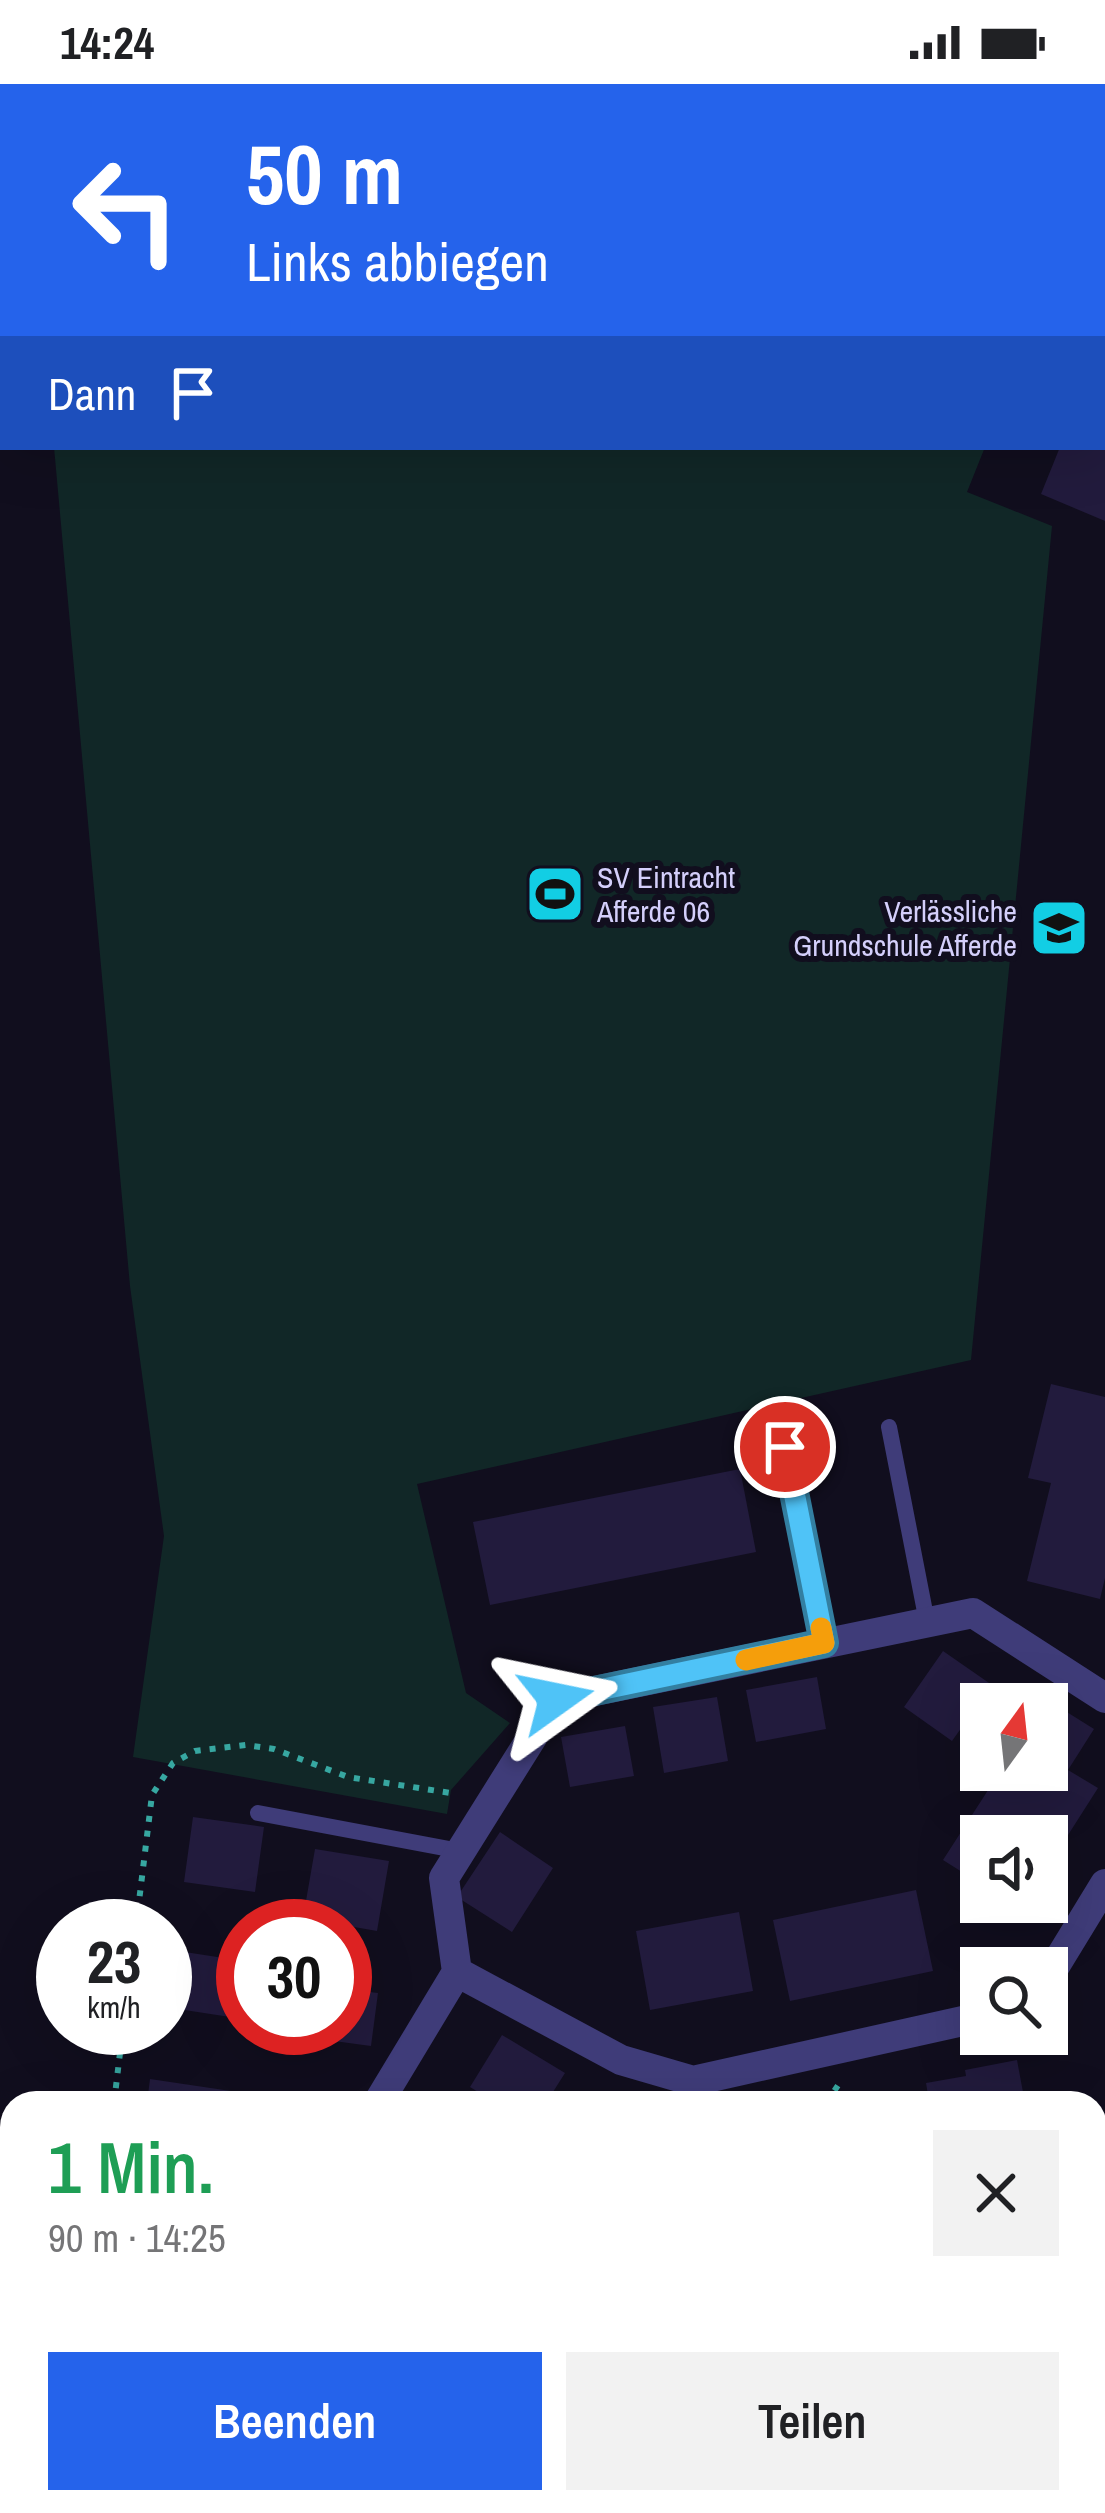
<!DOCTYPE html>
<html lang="de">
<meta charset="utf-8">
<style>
body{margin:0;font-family:"Archivo Narrow",sans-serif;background:#f2f2f2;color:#202124;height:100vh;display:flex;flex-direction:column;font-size:45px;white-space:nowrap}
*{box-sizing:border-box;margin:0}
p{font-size:39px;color:#757577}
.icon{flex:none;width:66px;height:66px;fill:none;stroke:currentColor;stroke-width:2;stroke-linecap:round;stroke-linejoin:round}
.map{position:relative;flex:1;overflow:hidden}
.sheet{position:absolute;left:0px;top:2007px;width:1107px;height:423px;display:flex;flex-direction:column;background:#fff;border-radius:36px 36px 0 0;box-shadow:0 12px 48px #0002}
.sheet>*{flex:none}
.guide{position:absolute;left:0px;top:0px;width:1107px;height:366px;box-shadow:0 12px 48px #0002;background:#2563eb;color:#fff;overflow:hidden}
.needle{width:78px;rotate:15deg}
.buttons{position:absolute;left:960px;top:1599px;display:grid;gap:24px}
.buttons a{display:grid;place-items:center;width:108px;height:108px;border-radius:0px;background:#fff;box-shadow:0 12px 48px #0002;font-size:60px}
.speed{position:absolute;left:36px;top:1815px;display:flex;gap:24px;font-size:60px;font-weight:700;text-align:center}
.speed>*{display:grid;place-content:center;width:156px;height:156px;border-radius:50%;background:#fff;box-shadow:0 12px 48px #0002;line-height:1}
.speed small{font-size:30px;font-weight:400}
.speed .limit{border:18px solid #d22;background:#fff;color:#111}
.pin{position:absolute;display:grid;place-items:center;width:102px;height:102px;color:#fff;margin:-51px;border:6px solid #fff;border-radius:50%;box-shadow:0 3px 12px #0007}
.me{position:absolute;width:132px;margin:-66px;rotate:78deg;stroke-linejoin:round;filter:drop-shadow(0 0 9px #0008)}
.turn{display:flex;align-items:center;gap:42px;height:252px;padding:0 48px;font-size:54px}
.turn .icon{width:156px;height:156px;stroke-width:2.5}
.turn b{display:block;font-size:84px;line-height:102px}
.then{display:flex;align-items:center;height:114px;padding:0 48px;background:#0003;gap:24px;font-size:45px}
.round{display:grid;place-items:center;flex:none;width:126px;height:126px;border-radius:0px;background:#f2f2f2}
.overview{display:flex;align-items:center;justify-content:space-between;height:204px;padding:0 48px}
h1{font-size:72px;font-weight:600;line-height:90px;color:#1e9e55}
.button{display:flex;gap:24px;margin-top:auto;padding:24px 48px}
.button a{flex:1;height:138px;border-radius:0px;background:#2563eb;color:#fff;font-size:48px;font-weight:600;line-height:138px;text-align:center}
.button a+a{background:#f2f2f2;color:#202124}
.status{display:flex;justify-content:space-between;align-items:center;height:84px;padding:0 60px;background:#fff;direction:ltr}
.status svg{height:33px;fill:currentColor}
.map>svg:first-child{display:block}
</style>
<div class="status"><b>14:24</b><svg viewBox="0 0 49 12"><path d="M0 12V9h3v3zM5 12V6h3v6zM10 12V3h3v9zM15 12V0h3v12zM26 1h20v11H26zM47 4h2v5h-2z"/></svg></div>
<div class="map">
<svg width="1105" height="2429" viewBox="0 0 1105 2429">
<rect width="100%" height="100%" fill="#110e1e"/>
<path fill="#112727" d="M561,0H1105V149L1104,3H546Z
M54,363H985L967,408L1052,442L971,1276L417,1400L466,1609L510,1639L451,1706L447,1730L133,1673L164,1452L130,1202Z"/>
<path fill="#221b3d" d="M1060,363H1105V437L1041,410Z
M1051,1300L1105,1313V1494L1100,1515L1027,1497L1051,1399L1028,1394Z
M740,1385L756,1468L490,1521L473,1438Z
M943,1567L992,1601L952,1657L904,1623Z
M817,1593L826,1645L756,1658L746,1606Z
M717,1613L728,1677L664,1689L653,1623Z
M1046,1615L1094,1645L1068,1686L1098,1704L1047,1784V1752H981V1800L943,1776L1001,1686H1047V1620H1043Z
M625,1642L634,1692L570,1703L561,1653Z
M193,1733L264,1743L255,1808L184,1798Z
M500,1748L553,1784L512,1848L457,1813Z
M315,1765L389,1777L377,1847L303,1834Z
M916,1806L933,1887L790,1917L773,1836Z
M739,1828L753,1907L650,1926L636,1847Z
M172,1866L243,1877V1935L165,1923Z
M345,1905L378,1909L371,1962L304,1953L305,1944H345Z
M502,1951L565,1989L546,2019H496L470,2003Z
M1017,1976L1025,2019H896L928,2011L926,1999L966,1992L965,1986Z
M150,1995L264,2012L263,2019H147Z
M1105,2075V2138L1095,2132V2091Z
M1095,2192L1105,2198V2213L1095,2230Z
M483,2418H536L529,2429H501Z
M646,2418H896L897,2429H648Z"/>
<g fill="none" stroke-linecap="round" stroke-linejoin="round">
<path stroke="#37a7a1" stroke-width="6" stroke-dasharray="6 9" stroke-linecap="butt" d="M136,1842L152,1711L173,1679L195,1667L246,1661L274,1665L348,1693L457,1710
M114,2019L123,1944
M826,2019L841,1997
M64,2429L65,2418"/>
<path stroke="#3f3c79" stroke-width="16" d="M889,1343L927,1538
M785,1363L824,1559
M258,1729L460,1767"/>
<path stroke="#3f3c79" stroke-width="30" d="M457,1888L621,1976L693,1997
M1047,1895L1105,1800
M378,2019L457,1888L444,1794L556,1615L973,1529L1105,1614
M698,2019L693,1997L981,1933
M1095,2370L1105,2354
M273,2418L291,2429
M1003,2418L1021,2429
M609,2429L617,2418
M1058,2429L1065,2418"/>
</g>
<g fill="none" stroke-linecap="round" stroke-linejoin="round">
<g stroke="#337fa1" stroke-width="30">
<path id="route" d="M556,1615L824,1559L785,1363"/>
</g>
<use href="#route" stroke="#4fc3f7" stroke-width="21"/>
<path stroke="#f59e0b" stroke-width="21" d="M746,1576L824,1559L821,1544"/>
</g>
<defs>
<g id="stadium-square" transform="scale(3)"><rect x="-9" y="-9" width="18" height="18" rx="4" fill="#12cee4" stroke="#110e1e"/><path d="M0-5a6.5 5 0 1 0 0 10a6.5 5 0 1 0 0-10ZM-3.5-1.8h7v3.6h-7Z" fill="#111"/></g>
<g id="school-square" transform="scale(3)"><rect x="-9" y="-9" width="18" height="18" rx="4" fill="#12cee4" stroke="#110e1e"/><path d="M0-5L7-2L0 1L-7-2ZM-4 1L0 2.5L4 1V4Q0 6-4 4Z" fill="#111"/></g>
</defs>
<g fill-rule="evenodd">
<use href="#stadium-square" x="555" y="810"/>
<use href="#school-square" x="1059" y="844"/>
</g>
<g text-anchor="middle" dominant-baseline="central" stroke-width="12" stroke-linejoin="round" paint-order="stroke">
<g font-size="30" fill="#d4cffb" stroke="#110e1e" text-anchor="start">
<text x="597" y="793">SV Eintracht<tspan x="597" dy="34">Afferde 06</tspan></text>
<text x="1017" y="827" text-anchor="end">Verlässliche<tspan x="1017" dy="34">Grundschule Afferde</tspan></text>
</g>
</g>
</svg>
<div class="buttons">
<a><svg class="needle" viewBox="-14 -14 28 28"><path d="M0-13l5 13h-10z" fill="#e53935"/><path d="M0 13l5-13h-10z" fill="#757577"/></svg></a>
<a><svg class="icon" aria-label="sound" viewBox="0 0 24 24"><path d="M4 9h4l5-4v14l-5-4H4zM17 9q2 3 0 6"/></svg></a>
<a><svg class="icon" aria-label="search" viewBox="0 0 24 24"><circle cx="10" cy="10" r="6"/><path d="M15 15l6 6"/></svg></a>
</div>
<div class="speed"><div>23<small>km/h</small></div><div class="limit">30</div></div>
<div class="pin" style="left:785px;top:1363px;background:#d93025"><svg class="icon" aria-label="arrive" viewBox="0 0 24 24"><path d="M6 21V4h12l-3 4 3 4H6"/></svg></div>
<svg class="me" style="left:556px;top:1615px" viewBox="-20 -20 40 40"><path d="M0-17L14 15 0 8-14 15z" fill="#4fc3f7" stroke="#fff" stroke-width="4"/></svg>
<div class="guide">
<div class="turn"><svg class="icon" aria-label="left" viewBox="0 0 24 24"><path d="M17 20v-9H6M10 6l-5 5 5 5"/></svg><div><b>50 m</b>Links abbiegen</div></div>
<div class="then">Dann<svg class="icon" aria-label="arrive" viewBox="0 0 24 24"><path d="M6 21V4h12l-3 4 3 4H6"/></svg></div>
</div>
<section class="sheet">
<div class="overview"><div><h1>1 Min.</h1><p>90 m · 14:25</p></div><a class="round"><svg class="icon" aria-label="close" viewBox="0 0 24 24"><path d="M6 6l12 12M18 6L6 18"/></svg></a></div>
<div class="button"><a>Beenden</a><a>Teilen</a></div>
</section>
</div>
